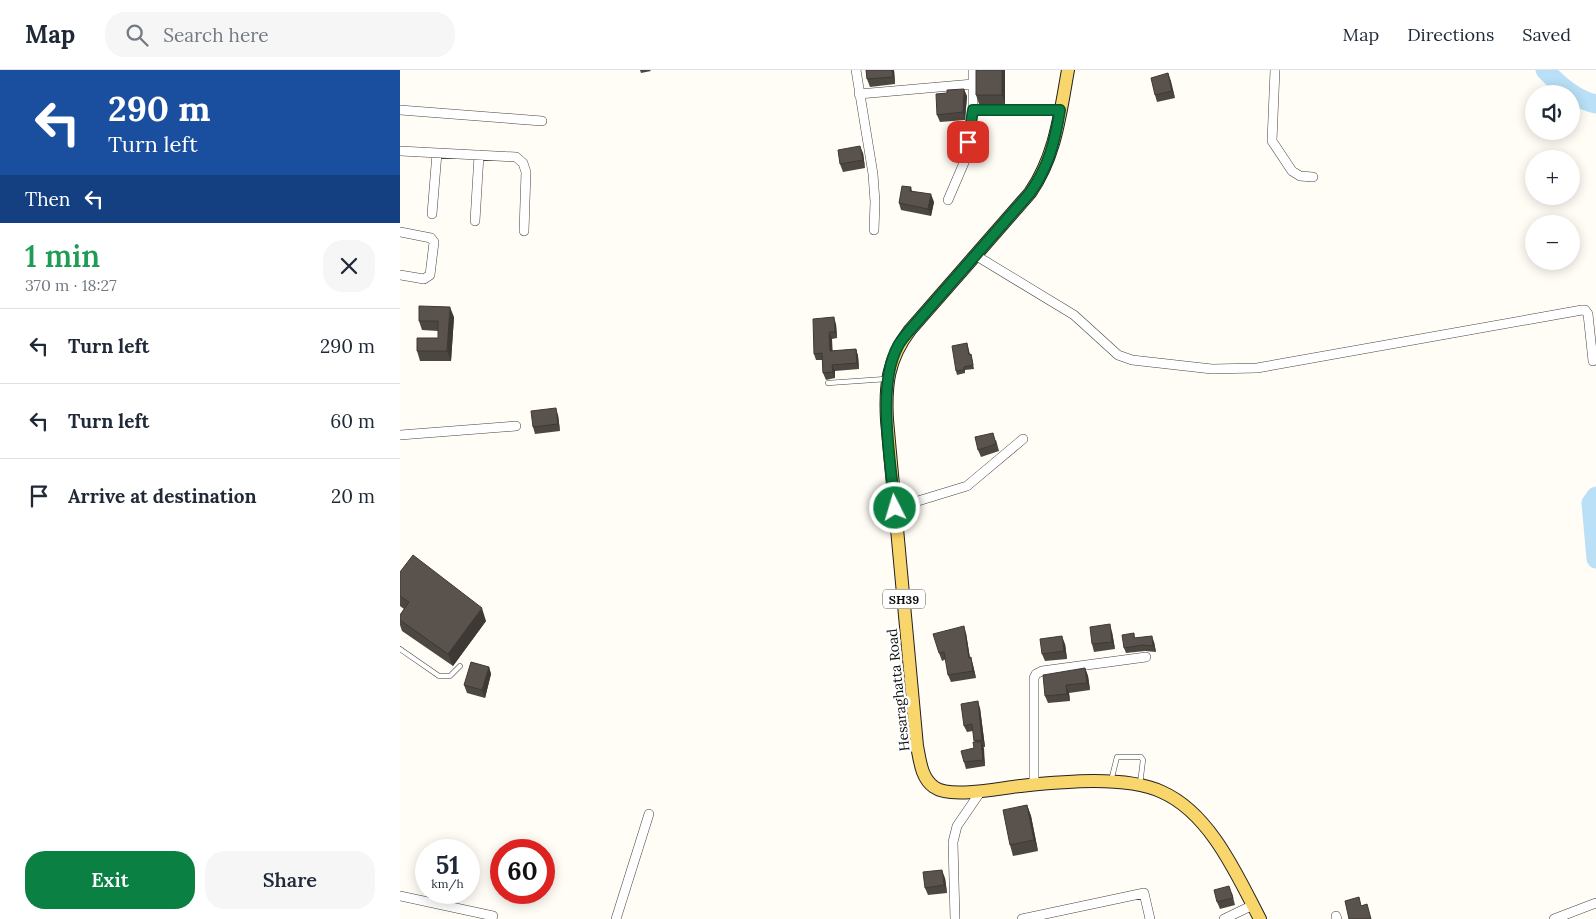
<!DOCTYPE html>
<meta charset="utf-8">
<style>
body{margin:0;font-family:Lora,serif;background:#f6f6f7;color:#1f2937;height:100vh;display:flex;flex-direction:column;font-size:19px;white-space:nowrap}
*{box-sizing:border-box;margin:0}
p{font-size:16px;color:#747a83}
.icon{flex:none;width:28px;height:28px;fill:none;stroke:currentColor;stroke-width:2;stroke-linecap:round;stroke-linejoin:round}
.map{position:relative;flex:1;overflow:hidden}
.drawer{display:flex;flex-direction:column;background:#fff;width:400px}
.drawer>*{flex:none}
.guide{background:#1a4fa0;color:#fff;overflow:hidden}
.buttons{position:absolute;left:1125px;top:15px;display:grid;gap:10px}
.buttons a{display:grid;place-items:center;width:55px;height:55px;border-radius:50%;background:#fff;box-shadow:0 2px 12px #0003;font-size:25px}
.speed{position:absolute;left:15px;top:769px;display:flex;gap:10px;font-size:25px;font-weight:700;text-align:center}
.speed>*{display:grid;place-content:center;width:65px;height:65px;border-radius:50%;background:#fff;box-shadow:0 2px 12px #0003;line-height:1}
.speed small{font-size:12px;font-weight:400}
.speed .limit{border:8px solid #d22;background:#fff;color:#111}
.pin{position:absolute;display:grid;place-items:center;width:42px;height:42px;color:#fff;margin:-21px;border-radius:10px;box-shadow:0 2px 8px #0006}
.me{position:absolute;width:55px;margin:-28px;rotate:355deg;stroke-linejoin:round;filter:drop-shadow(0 0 4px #0008)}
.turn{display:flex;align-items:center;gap:18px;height:105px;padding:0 25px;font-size:22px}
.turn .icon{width:65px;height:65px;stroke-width:2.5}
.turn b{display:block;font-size:35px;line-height:42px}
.then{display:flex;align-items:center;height:48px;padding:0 25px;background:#0003;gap:10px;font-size:19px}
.round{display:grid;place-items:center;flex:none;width:52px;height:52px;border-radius:20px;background:#f6f6f7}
.headline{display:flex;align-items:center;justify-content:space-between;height:85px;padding:0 25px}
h1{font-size:30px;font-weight:600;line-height:38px;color:#1e9e55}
.action{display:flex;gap:10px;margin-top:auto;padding:10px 25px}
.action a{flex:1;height:58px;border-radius:20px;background:#0b8043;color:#fff;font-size:20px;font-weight:600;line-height:58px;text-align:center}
.action a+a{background:#f6f6f7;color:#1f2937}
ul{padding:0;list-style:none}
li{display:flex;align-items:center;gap:15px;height:75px;padding:0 25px;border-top:1px solid #e0e1e3}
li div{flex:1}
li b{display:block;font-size:19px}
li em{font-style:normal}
header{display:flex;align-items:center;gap:30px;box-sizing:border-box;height:70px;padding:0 25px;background:#fff;border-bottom:1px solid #e0e1e3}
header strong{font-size:24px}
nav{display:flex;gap:28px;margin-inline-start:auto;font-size:18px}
.search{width:350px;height:45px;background:#f6f6f7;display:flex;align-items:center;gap:12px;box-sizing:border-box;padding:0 18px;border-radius:20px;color:#747a83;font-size:19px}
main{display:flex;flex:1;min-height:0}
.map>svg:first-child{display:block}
</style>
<header>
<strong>Map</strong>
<div class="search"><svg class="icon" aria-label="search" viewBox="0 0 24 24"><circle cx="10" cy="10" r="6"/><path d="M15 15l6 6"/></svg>Search here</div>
<nav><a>Map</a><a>Directions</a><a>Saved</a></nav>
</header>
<main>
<section class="drawer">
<div class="guide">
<div class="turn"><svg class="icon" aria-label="left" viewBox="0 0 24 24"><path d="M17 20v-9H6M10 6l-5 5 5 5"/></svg><div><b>290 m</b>Turn left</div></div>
<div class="then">Then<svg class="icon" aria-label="left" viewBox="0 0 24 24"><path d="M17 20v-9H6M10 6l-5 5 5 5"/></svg></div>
</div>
<div class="headline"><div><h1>1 min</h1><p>370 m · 18:27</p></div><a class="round"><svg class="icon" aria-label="close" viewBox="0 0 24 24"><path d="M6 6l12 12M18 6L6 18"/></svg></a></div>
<ul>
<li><svg class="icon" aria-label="left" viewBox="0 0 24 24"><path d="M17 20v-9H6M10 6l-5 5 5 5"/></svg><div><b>Turn left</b></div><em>290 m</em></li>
<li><svg class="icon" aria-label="left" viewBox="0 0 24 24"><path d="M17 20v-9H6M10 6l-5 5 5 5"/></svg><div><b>Turn left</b></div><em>60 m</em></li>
<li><svg class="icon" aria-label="arrive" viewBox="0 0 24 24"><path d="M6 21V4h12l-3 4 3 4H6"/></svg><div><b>Arrive at destination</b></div><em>20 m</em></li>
</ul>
<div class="action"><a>Exit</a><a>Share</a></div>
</section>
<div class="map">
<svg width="1196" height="849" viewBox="0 0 1196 849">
<rect width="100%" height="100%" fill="#fffdf5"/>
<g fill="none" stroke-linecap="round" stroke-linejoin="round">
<path stroke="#b9e0f7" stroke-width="19" d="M1145,0C1158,14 1177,30 1196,34
M1196,426L1191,433L1196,489"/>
<g stroke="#444" stroke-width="5.5">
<path id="lane" d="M428,313L486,309
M0,579L39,606H50L60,596
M711,711L717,687H741L743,690L740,714"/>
</g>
<g stroke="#444" stroke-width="10">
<path id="street" d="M456,0L473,104L475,132L474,160
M573,0V40H661
M875,0L872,71L892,101L900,106L913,107
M459,24L573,14
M0,40L142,51
M0,81L116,87L123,93L126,102L124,161
M548,130L566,88L573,40
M32,144L37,83
M75,151L79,85
M0,162L31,168L34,172L30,205L24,209L0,205
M575,185L674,245L718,285L732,290L812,299L857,298L1182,240H1185L1188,244L1193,291
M0,365L116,356
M495,438L567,416L623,369
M634,715V608L636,604L642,601L746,587
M0,826L93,846
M936,846L937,849
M216,849L249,744
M555,849L553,772L557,756L581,721
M622,849L744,823L750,849
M824,849L853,835
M1154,849L1196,833"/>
</g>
<g stroke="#222" stroke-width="14">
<path id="primary" d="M668,0C660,44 656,85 630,123L510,260C488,289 485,315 487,350L517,676C520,690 521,708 534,717C550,729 600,718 620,716C660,712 725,705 762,722C810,743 837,805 860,849"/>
</g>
<use href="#lane" stroke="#fff" stroke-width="4.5"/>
<use href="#street" stroke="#fff" stroke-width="9"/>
<use href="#primary" stroke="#f9d66b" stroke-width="12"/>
</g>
<path fill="#4d4742" d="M240,0H250L251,1L241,3Z
M466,0H494L495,14L470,17L467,9Z
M605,0V34H579L576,25Z
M768,3L775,28L757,32L755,25Z
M547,23L567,26L565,50L540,52L537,45Z
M463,83L465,98L443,102L440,94Z
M511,117L512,121L534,132L531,146L501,140L499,133Z
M54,247L51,291H20L17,281L38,268V261L22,260L19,251Z
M436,254L437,268L432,269V281L456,279L458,286L459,299L435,301V308L426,310L423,303L422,290H416L414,284Z
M567,273L570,284H571L572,288L574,299L565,300V303L557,305L556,301Z
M158,345L160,361L135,364L133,357Z
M596,370L599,381L581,387L578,380Z
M0,502L86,551L53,596L2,561L0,555V545L4,539L0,536Z
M712,562L715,579L694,582L692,574Z
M566,563L570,588L573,595L576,608L551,612L548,605L546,589L542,591L539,583Z
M734,563L735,568L754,572L756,582L745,581L726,583L724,578Z
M665,574L667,589L645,591L642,584Z
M89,597L91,604L85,628L67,623L64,615Z
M685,598L688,606L690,620L669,623L670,631L648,633L645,626Z
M580,638L585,677H583L585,696L566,699L564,692L574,678L575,672L573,661L567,662L564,656Z
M627,735L631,746L638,781L613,786L610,775Z
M545,808L547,823L528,825L525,818Z
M832,823L835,835L820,839L817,832Z"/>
<path fill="#3f3936" d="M492,0H494L495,14L493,7Z
M602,0H605V34L602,25Z
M768,3L771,11L775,28L772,21Z
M564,19L567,26L565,50L563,42Z
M460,76L463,83L465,98L463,90Z
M531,124L534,132L531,146L528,139Z
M50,237L54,247L51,291L47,281Z
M434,247L436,254L437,268L435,262Z
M429,262L432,269L433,288L430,281Z
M456,279L458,286L459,299L457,293Z
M432,295L435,301V308L433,302Z
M156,338L158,345L160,361L158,354Z
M82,538L86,551L53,596L48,584Z
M710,554L712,562L715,579L712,572Z
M564,556L566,563L571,595L569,588Z
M662,566L665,574L667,589L664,581Z
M752,566L754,572L756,582L753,576Z
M571,587L573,595L576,608L573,601Z
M89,597L91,604L85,628L82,620Z
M685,598L688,606L690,620L687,613Z
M666,615L669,623L670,631L667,624Z
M578,631L580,638L585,677L582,670Z
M581,672L584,678L585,696L583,690Z
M627,735L631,746L638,781L634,770Z
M542,800L545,808L547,823L544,815Z"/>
<path fill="#5a524d" stroke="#3f3936" d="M466,0H492L493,7L467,9Z
M576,0H602V25H576Z
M768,3L772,21L755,25L751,8Z
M564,19L563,42L537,45L536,24L547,23V20Z
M460,76L463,90L440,94L438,80Z
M502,116L511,117L510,121L531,124L528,139L499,133Z
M19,236L50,237L47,281H17V268H38V251H19Z
M434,247L435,262H429L430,281L456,279L457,293L432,295L433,302L423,303L422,283L414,284L413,249Z
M567,273L569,285L571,284L573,295L564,297V300L556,301L552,276Z
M156,338L158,354L133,357L131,341Z
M593,363L596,374L578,380L575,367Z
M13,485L82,538L48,584L0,550V545L9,532L0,526V502Z
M710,554L712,572L692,574L690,557Z
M564,556L569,588L571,587L573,601L548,605L544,582L539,583L533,564Z
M734,563V568L752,566L753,576L743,575L724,578L722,565Z
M662,566L664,581L642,584L640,569Z
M71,592L89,597L82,620L64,615Z
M685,598L687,613L666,615L667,624L645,626L643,605Z
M578,631L582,670L574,671L572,654L564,656L561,634Z
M573,672H581L583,690L564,692L561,681L574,678Z
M627,735L634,770L610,775L603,740Z
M542,800L544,815L525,818L523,802Z
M829,816L833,828L817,832L814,820Z
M959,827L961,836L967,834L971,849H949L945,831Z"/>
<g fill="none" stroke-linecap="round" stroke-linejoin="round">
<g stroke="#07532c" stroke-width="12">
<path id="route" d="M495,438C491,393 476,316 498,276C501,270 506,265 510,260L630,123C649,96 655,71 660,40H573L568,72"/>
</g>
<use href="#route" stroke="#0b8043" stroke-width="9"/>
</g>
<g text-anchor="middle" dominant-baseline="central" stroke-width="5" stroke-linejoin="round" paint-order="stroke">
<rect fill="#fff" stroke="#585858" stroke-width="1" x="483" y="519.5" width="42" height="19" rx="4"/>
<g font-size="12" font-weight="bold" fill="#111">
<text x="504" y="529">SH39</text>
</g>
<g font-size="14" fill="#111" stroke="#fff">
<text transform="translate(498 620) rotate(-96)">Hesaraghatta Road</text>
</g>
</g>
</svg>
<div class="buttons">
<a><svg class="icon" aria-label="sound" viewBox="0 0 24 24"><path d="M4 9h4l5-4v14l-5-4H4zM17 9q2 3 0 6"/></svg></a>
<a>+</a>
<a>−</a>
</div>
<div class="speed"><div>51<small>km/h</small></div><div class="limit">60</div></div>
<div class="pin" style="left:568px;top:72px;background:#d93025"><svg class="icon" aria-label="arrive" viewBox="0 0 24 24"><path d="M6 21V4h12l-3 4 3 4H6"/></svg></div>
<svg class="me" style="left:495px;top:438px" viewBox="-20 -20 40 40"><circle r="17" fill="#0b8043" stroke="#fff" stroke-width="3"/><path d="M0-11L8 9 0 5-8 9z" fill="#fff"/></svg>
</div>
</main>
